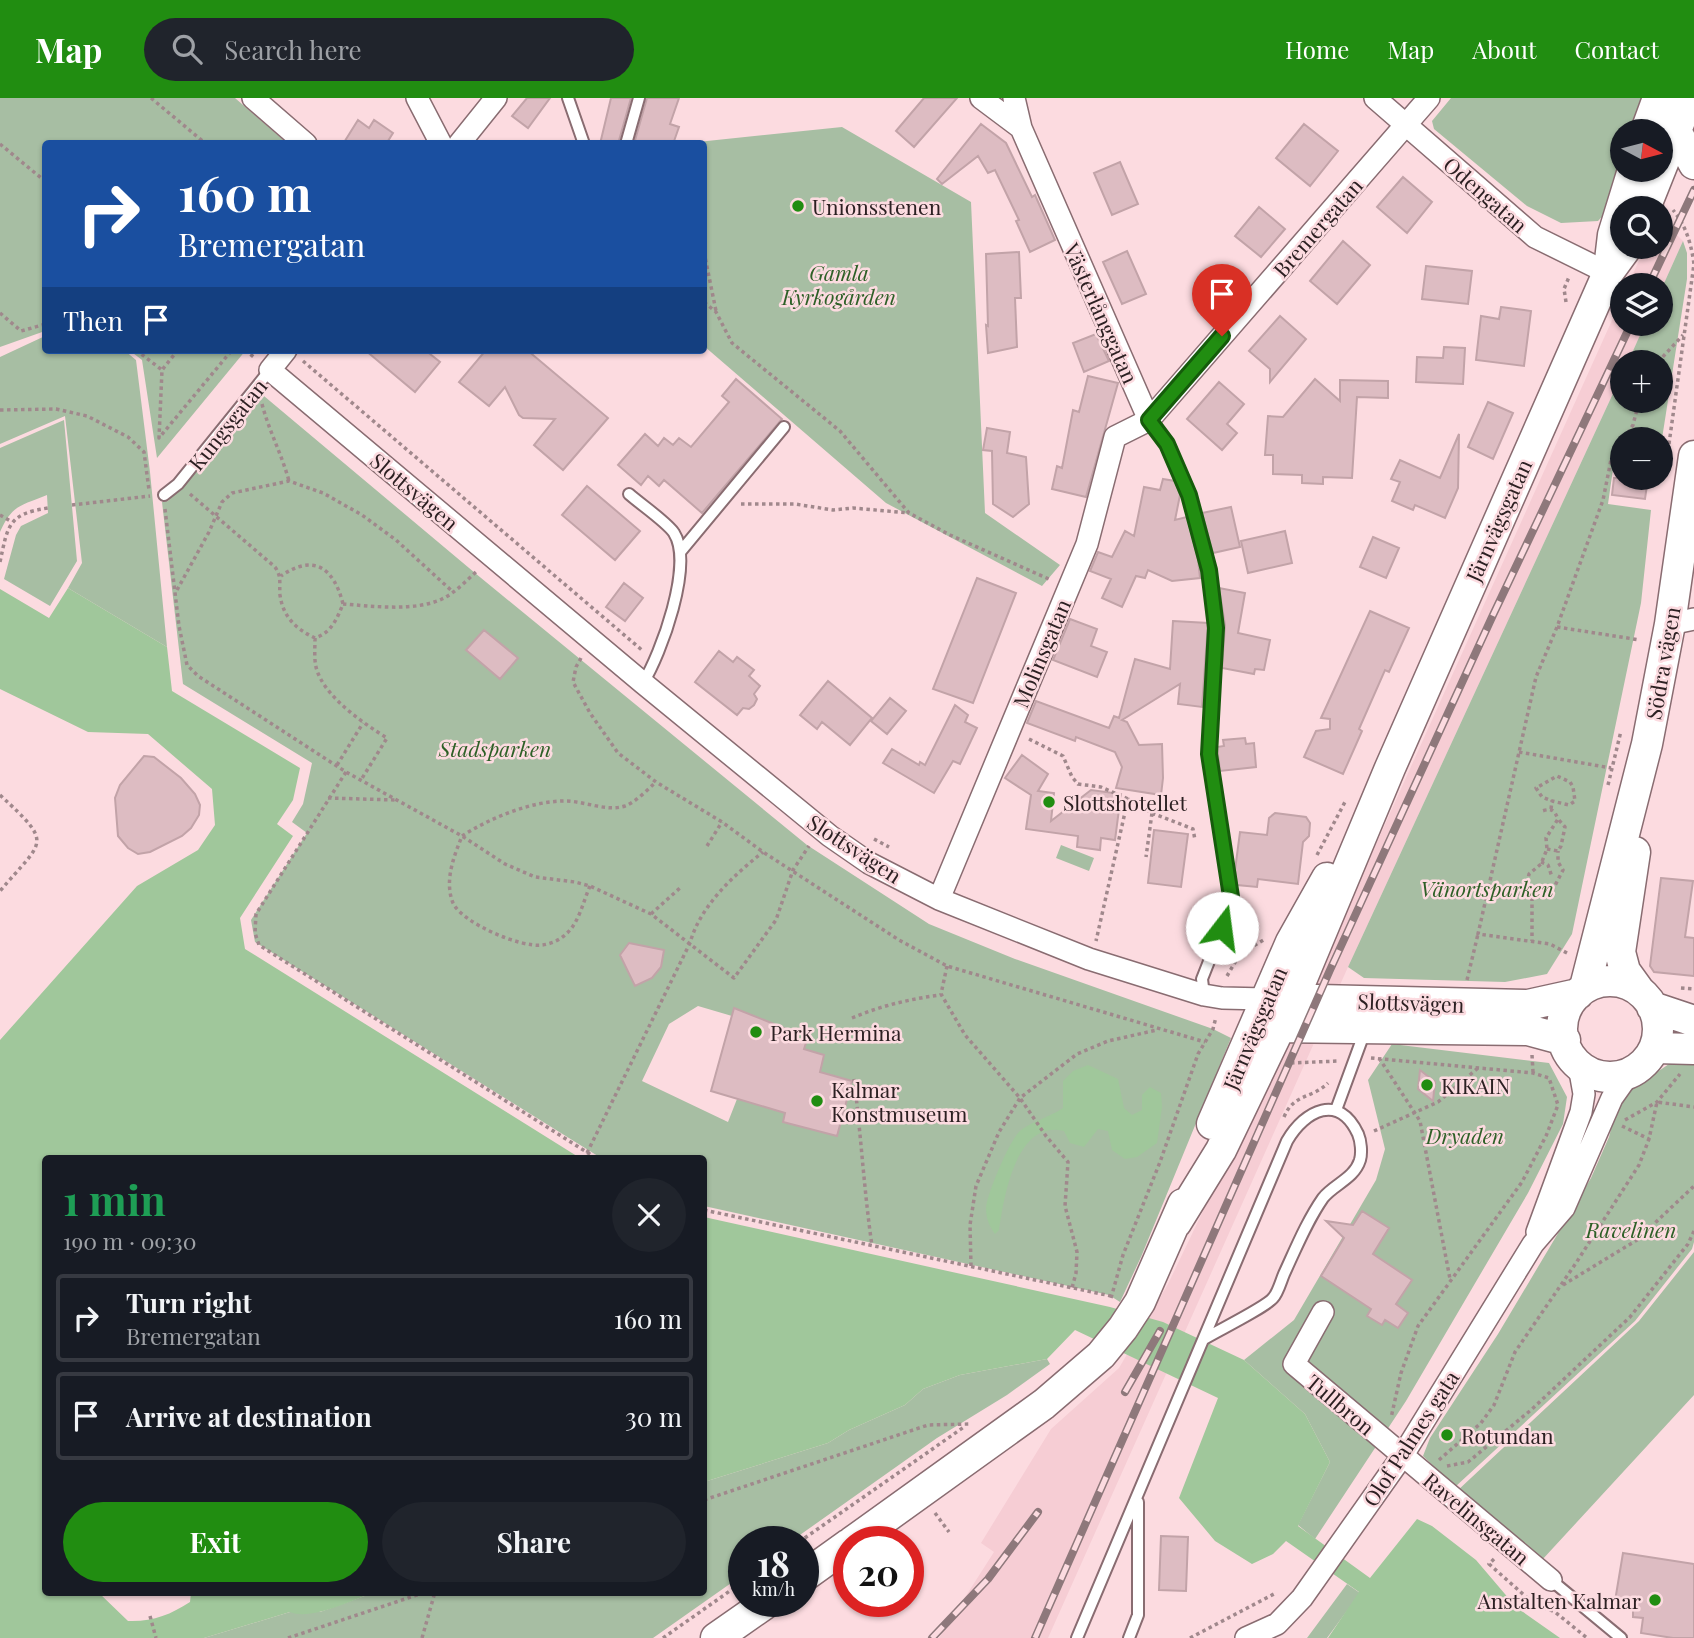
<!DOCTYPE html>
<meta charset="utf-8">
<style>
body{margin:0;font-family:"Playfair Display",serif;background:#20242c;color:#f1f3f6;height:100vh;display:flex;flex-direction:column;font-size:26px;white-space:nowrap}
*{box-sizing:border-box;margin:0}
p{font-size:23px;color:#9ea1a6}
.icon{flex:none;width:38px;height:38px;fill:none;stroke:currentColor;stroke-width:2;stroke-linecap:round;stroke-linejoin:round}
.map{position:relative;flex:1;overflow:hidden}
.details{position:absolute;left:42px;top:1057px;width:665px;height:441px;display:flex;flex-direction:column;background:#171b24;border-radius:7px;box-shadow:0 2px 5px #0004}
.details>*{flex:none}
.hud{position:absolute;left:42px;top:42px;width:665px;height:214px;border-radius:7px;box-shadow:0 2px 5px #0004;background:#1a4fa0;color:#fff;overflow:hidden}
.needle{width:46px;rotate:97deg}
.controls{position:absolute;left:1610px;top:21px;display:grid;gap:14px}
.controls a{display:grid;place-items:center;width:63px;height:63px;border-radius:50%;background:#171b24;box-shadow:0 2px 5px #0004;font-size:35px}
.speed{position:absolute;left:728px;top:1428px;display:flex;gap:14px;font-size:35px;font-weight:700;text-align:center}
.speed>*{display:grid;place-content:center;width:91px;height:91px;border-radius:50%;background:#171b24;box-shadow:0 2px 5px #0004;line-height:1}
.speed small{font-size:18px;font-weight:400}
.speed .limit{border:10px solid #d22;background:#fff;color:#111}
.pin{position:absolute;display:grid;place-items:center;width:60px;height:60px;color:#fff;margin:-72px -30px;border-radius:50% 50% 50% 0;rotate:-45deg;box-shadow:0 0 7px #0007}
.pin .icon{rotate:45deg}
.me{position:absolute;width:77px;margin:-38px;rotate:15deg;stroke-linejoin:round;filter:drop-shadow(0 0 5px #0008)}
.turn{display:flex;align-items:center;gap:24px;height:147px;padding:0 21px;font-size:32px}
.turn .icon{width:91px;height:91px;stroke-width:2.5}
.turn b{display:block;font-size:49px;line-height:60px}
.then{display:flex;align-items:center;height:66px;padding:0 21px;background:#0003;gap:14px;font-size:26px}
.round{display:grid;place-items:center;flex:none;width:74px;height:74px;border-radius:37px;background:#20242c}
.overview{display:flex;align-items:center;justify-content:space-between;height:119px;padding:0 21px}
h1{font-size:42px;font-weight:700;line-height:52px;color:#1e9e55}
.action{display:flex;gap:14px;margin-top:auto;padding:14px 21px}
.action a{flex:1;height:80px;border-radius:42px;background:#218d11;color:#fff;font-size:28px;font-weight:700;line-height:80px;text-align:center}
.action a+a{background:#20242c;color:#f1f3f6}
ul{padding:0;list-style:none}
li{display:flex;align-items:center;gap:21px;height:88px;margin:0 14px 10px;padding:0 7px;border:4px solid #363941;border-radius:7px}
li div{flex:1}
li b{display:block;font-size:26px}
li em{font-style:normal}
header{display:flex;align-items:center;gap:42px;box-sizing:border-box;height:98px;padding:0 35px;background:#218d11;color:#fff}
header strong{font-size:33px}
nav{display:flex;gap:38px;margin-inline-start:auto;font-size:24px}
.search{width:490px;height:63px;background:#20242c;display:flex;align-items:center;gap:18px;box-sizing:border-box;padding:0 24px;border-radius:38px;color:#9ea1a6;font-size:26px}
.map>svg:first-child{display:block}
</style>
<header>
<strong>Map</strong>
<div class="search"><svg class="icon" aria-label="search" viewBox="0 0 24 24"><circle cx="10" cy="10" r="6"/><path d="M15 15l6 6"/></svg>Search here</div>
<nav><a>Home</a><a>Map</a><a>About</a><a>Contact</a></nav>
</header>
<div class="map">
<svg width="1694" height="1540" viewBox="0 0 1694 1540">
<rect width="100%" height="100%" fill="#fcdbe0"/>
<path fill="#f6cdd4" d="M1661,121L1683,143L1661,192V187H1628L1645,149H1661Z
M1622,200V226H1645L1628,264H1622V276L1348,869L1048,1540H939L994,1454L981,1445L1051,1331L1119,1270L1168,1186L1328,853Z"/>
<path fill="#a7bea3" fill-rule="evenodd" d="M0,0H235L287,45L46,46L45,233L0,249Z
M1451,0H1650L1639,33H1622V72L1616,103L1598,123L1561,125L1527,108L1434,31L1432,23Z
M842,29L971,104L985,415L1060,467L1042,488L886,405L704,248V46L688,45Z
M1683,143L1687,155V181L1661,347V341H1622V344L1617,343L1608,406L1651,412L1641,505L1572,836L1547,876L1505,884L1364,880L1348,869L1622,276V303H1661V264H1628L1645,226H1661V192Z
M45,238L46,252H124L136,262L150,374L167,549L68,490L82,465L65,318L0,346V259Z
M129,252H246L157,360L142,262Z
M258,293L475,475L807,747L929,826L1015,861L1213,931L1231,940L1141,1159L1120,1204L1109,1197L704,1108V1060H601L255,844L251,822L307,735L292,724L303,706L312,665L183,586L162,404L168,403ZM698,908L732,918L711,993L737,1001L728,1024L642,983L669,926Z
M64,322L77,463L50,508L4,481L16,437L21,428L48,415L47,397C20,408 12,407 0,434V350Z
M1061,747L1094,760L1089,773L1056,760Z
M1392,946L1549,965L1567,999L1563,1026L1528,1095L1406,1303L1315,1441L1298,1427L1330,1364L1305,1316L1244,1262L1294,1222L1376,1082L1385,1051L1368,982Z
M1672,964L1694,966V1144L1692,1151L1635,1223L1455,1389L1423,1358L1430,1340L1498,1236L1591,1080L1609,1039L1617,1008L1626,995Z
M1694,1154V1297L1542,1462L1456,1394L1639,1223Z
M1047,1261L1050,1266L1007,1297L937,1340L790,1444H744V1476L653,1540H204L290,1514H320L373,1495L704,1494V1384L828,1345L849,1332L905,1307L923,1291L960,1277Z
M1347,1486L1360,1495L1327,1540H1307Z"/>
<path fill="#a0c79b" d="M68,490L167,549L172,593L300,670L293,702L277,726L293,738L240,820L245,851L580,1060H46V1494L99,1495L128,1523C152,1524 170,1517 190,1504L191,1495H373C352,1502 311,1523 290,1514L204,1540H0V942L137,788L198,752L215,727L212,691L148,636L88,634L0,591V491L49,520Z
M1088,967L1118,981L1124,1010L1132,1017L1142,1012V997L1150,989L1161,995L1162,1009L1157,1045L1137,1059L1125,1061L1112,1052L1108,1033L1098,1031L1084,1049L1070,1045L1064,1033C1016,1021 1004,1099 999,1132L995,1136C989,1128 986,1120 986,1110C987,1096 1009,1044 1019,1034C1028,1025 1052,1018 1063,1010V983L1073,973Z
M704,1119L1110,1209L1163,1224L1244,1262L1305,1316L1330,1364L1298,1428L1370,1480L1417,1421L1432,1428L1476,1462L1516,1509L1560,1540H1328L1359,1494L1286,1443L1273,1456L1252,1466L1215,1443L1179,1400L1218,1300L1075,1232L1047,1261L960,1277L923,1291L905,1307L849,1332L828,1345L704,1384Z"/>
<path fill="#ddbcc2" stroke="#c2a3a8" stroke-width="2" d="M527,0H550L528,30L512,18Z
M611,0H631L618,46H600Z
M647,0H679L670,26L679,29L673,46H634Z
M924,0H957L914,49L896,33Z
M358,22L369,30L374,22L393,35L388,43L393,46H343Z
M981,26L1006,45L1032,99L1035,97L1055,142L1030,154L1016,123L1019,122L995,72L988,75L978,58L942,86L937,81Z
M1304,26L1338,53L1310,88L1276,60Z
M1120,64L1138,106L1112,117L1094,75Z
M1403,79L1432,104L1407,135L1377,109Z
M1259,109L1285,131L1261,159L1235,138Z
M1343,143L1370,167L1337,206L1310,183Z
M1127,153L1146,196L1122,206L1103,164Z
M1019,154L1021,200H1015L1017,249L988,255L986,227L988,228L986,156Z
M1426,168L1472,173L1468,206L1422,201Z
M1501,209L1531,213L1524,268L1476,262L1481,218L1499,221Z
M1280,218L1306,241L1270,284V271L1249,253Z
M1096,236L1109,263L1084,274L1073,245Z
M1444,249L1465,250L1463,286L1416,284L1417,259L1443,260Z
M365,252H425L440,264L415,294Z
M486,252H527L608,320L563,372L534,347L555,321L523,320L519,317L505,289L489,308L459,284Z
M1088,278L1118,285L1086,399L1052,391L1057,368L1062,370L1073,312L1079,314Z
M736,281L782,321L702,415L664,382L659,388L648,378L641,387L618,367L645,336L658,348L664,340L673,347L679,340L691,349L729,304L722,298Z
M1315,281L1340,303V282L1388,283V300L1357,299L1352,380L1323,379V386L1302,385V377L1273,376V357H1265L1268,318L1283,319Z
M1219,284L1244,306L1227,326L1237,335L1222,352L1187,321Z
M1488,304L1513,315L1493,361L1468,349Z
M987,330L1010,334L1007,355L1026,359L1029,406L1013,419L993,406L992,353L983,352Z
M1459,336L1458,390L1445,420L1415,407L1413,412L1392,403L1400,384L1391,381L1400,362L1440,380Z
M1614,380H1648L1645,401L1612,397Z
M1163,381L1175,383L1180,397L1175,422L1187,419L1198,461L1200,480L1172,483L1148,472L1145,480L1136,478L1122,509L1102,500L1111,481L1090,473L1098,454L1112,459L1125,433L1134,438L1144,389L1160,392Z
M587,388L640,433L615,462L562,417Z
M1231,409L1240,449L1213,455L1202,415Z
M1285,433L1292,465L1248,475L1241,443Z
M1373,439L1399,450L1386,480L1360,469Z
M977,480L1016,495L973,605L933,591Z
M624,485L643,500L625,523L606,509Z
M1219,490L1245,495L1238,535L1270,542L1264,572L1255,571L1254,576L1222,570L1225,527Z
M1370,513L1409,530L1389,574L1385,572L1359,631L1362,633L1343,676L1304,659L1316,633L1330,631V621L1321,620Z
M1070,521L1097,531L1091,548L1107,554L1097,579L1053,562Z
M1173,523L1208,525L1202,609L1178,606L1180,586L1122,622L1127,624L1139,647L1162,646L1163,680L1161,697L1116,690L1122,669L1115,654L1076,639L1075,643L1027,625L1036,603L1109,630L1114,618L1119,620L1135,561L1170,571Z
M484,532L518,560L500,581L466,552Z
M719,553L733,564L737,559L754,572L749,578L760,588L754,596L757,601L754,607L749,611L743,610L737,617L695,584Z
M828,583L872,620L850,647L822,624L817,631L800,617Z
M890,600L906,613L887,636L871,623Z
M955,607L968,617L965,624L977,630L960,666L953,663L934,695L883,665L892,651L919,667L920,664L925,667Z
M1245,640L1246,646L1254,645L1256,669L1220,673L1217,649L1224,648L1223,642Z
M1022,657L1048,676L1038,693L1054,695L1051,723L1091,692L1121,696L1115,742L1101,740L1100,752L1077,749L1078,738L1026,731L1031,697L1005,680Z
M144,658L154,659L181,680L195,696L200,707L199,717L191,730L182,738L150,754L138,756L128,750L118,738L115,700L120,687Z
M1275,715L1306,719L1310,725L1309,738L1303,744L1298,786L1258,781L1257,789L1237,787L1235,772L1240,734L1267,737L1269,720Z
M1154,732L1188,736L1181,789L1148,785Z
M1661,780L1693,783L1685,839L1694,840V878L1654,874L1650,868Z
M629,845L664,852L661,869L652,880L635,888L620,857Z
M734,910L789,932L787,940L806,945L804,951L824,957L820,974L852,983L837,1038L783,1024L785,1015L711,993Z
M1420,972L1435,984L1433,1003L1418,991Z
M1362,1113L1389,1130L1373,1156L1412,1182L1396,1206L1408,1215L1398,1230L1385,1222L1382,1227L1367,1218L1371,1211L1321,1178L1344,1140L1326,1123L1353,1127Z
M1161,1438L1188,1439L1186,1493L1159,1492Z
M1623,1455L1694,1466V1540H1673L1641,1535L1643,1520L1633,1519V1512L1614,1509Z"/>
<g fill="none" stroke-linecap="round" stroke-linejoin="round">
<g stroke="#896c71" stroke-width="14">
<path id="lane" d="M568,0L584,46
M626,46L639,0
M1149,322L1167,346L1189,397L1209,472L1216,530L1209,656L1232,805L1202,881L1204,897
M629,396C639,405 668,425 674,435C694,466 661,556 643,585
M164,397L178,386L270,272
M681,453L784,329
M1336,1012L1365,933
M1551,1482L1621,1540
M1077,1540L1287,1043C1305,1012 1339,995 1358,1036C1361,1043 1362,1055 1360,1062C1354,1081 1334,1086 1323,1100C1307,1123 1296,1150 1284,1176C1281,1183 1278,1195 1273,1200C1266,1209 1217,1233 1204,1241
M1129,1540L1138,1517V1404"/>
</g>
<g stroke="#896c71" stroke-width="24">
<path id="street" d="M253,0L306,46
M417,0L441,46
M981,0L1021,30L1149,322
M1014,0L1021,30
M1375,0L1535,139L1608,175
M459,46L496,0
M286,252L270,272L643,585L830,738L869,765L939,801L1089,861L1204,897L1222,900L1266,901
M1670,526L1694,521
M939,801L1087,446L1115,339L1149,322L1429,0
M1537,1134L1581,1014L1584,996L1579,968
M1323,1214L1294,1266L1551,1482
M1246,1540L1277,1526L1302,1500L1403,1357L1533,1146L1564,1110L1612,1000L1629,976"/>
</g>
<g stroke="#896c71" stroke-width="33">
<path id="secondary" d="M1673,21L1676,33L1694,66
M1646,33L1658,0
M1645,110L1689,0
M1609,171L1613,137L1633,72
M1635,754L1620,854L1625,873L1638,891
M1562 931a48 48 0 1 1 96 0a48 48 0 1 1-96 0Z
M1585,889L1647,646L1670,526L1694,358
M1277,901L1528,907L1578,896
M1652,909L1694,923
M1261,929L1528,932L1565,942
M1655,950L1694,951
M1212,1026L1291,844L1327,780
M1176,1125L1221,1052L1293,902L1390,670L1608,175L1627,149
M852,1444L1044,1306L1101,1257L1123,1230L1140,1204L1183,1106
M803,1479L849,1446
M716,1540L769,1503"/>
</g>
<path stroke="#a0888c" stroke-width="3.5" stroke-dasharray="3.5 3.5" stroke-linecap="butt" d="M151,0L206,46
M0,46L46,84
M1615,53L1621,37
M704,154L716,213
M704,204L716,214L732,245L840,333L909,415L950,437L1051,482
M1566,204L1564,191L1569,179
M0,215L21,233L46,226
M136,252L162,272
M178,252L162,272L159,340L232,252
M245,252L255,260
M303,263L643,553
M1658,264L1683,237
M262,306C269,333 282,357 289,383
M0,312L56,311L87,318L128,339L144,354L149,392
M1624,341L1633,327L1639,303
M1668,353L1694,166C1691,145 1686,128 1673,112
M190,396L275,469C282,479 279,485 280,497C283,519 296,531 315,540C331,535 337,521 343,506C334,470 314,455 281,478
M741,406H795L833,412L853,410L909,415
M72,407L150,398
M165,411L179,528L187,567L198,578L346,674L462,738L505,766L535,779L575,784L590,788L651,816L734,880L776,822L793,772L809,748
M0,417L12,424
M0,464C8,427 8,416 48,410
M177,492L209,434L222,404L232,395L289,383L323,395L362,417L396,442L453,494
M343,506C372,508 414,514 442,501C455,495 466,483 477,473
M1557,529L1640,542
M315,540C315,550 314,560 316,569C323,598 363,625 387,640L361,682
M581,560L576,569L573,584L590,615L618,655L656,684L722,724L763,754L899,842L947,868L1205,944
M1029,641L1063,658L1072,679L1078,686L1101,689L1128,701L1096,843
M1519,654L1611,670
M337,667L363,625
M346,674L256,816L255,835L259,847L596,1060
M1608,687L1621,633
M0,697C54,747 44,741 0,793
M328,700L396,702
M1128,701L1152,715L1146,759
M1551,711L1552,703L1569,707L1575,703L1573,689L1570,684L1557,678L1536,690L1542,699L1552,703
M1152,715L1193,731L1195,742
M874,741L889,749
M707,748L722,724
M1547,751L1558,753L1561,748L1565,729L1558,721
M1317,757L1346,702
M1541,764L1548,767L1552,779
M590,788C583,804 579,825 566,836C560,842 551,846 542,847C521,850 462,825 453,805C444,783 454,758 462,738C490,720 531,703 565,703C585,703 606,714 625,708C636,704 647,692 656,684
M1526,792L1529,776L1541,766L1547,751L1546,740L1558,721C1554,712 1552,710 1542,713
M1516,797L1523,792L1532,798V843
M1549,799L1563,772L1558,764V753
M651,816L681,789
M1237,837L1240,856
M1567,855L1550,846L1478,836L1536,579L1557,529L1603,402L1611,362L1622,345
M947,868L941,896L965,937L1020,1000L1046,1038L1068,1064L1065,1108L1077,1154L1076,1175L1072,1190
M1227,878L1240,856L1265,841
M1467,882L1478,836
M1681,890L1694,891
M852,920C880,908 910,901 940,897
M1532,957L1533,974
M1371,960L1533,975L1549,980L1558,1007L1546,1038L1522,1084L1418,1228L1401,1275L1391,1320
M1379,960L1420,1023L1450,1181
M1291,965L1339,963
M854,981C861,1037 864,1092 872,1148
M1284,1019C1294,995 1312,1001 1328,985
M1625,1022L1657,1004L1680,976
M1622,1028L1649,1041
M1374,1033L1438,1004L1478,970
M587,1055L690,845C700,808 734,777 763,754
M704,1112L1111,1198
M971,1168L970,1127L976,1088L999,1034L1020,1000L1077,956L1108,943L1157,932
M1563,1187L1637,1142L1694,1088
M1111,1200L1123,1157L1160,1064L1198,956L1213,931L1216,919
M1439,1362L1481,1325L1494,1307L1515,1254L1576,1165L1639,1067L1649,1041L1657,1004L1694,1009
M1447,1368L1468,1364L1531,1312L1630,1219L1688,1146L1694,1133
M704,1402L928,1327L970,1326
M935,1415L949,1434
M799,1444L964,1329
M1494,1461L1489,1466L1533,1505L1555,1514L1587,1540
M150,1518L156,1540
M288,1540L426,1494
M422,1540L435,1494
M663,1540L744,1483
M1190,1540L1274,1496"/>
<use href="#lane" stroke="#fff" stroke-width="10"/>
<use href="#street" stroke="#fff" stroke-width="21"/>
<use href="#secondary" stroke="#fff" stroke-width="30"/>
<g stroke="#8e787b" stroke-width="8">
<path id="rail" d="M1649,187L1694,92
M1125,1294L1160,1233
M932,1540L988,1481L1038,1414
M1035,1540L1330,872L1493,517L1631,226"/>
</g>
<use href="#rail" stroke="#fcdbe0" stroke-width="5" stroke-dasharray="16" stroke-linecap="butt"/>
</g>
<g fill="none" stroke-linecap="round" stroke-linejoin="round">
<g stroke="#155c0b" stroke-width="18">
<path id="route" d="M1222,830L1232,805L1209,656L1216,530L1209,472L1189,397L1167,346L1149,322L1222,238"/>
</g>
<use href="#route" stroke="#218d11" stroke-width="12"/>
</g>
<g fill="#218d11" stroke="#fcdbe0" stroke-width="2.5">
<circle cx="798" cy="108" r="7"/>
<circle cx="1049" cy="704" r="7"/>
<circle cx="756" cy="934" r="7"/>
<circle cx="1427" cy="987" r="7"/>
<circle cx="817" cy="1003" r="7"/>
<circle cx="1447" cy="1337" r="7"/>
<circle cx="1655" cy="1502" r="7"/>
</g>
<g text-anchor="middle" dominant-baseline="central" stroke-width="5" stroke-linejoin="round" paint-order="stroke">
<g font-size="21" fill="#2c2022" stroke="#fcdbe0">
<text transform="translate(1486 96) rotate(41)">Odengatan</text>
<text transform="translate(1317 129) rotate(-49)">Bremergatan</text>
<text transform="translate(1102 215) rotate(66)">Västerlånggatan</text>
<text transform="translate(227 326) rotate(-51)">Kungsgatan</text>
<text transform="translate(415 393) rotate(40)">Slottsvägen</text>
<text transform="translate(1498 422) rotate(-66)">Järnvägsgatan</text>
<text transform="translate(1041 555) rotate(-67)">Molinsgatan</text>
<text transform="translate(1662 565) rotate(-80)">Södra vägen</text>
<text transform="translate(855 750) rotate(33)">Slottsvägen</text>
<text transform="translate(1411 904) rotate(2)">Slottsvägen</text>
<text transform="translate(1254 930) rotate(-67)">Järnvägsgatan</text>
<text transform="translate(1341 1306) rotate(40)">Tullbron</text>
<text transform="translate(1410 1340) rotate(-57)">Olof Palmes gata</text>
<text transform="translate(1477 1420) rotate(40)">Ravelinsgatan</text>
</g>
<g font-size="21" fill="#2c2022" stroke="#fcdbe0" text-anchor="start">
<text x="812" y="108">Unionsstenen</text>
<text x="1063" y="704">Slottshotellet</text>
<text x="770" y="934">Park Hermina</text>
<text x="1441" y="987">KIKAIN</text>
<text x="831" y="991">Kalmar<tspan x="831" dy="24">Konstmuseum</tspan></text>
<text x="1461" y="1337">Rotundan</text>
<text x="1641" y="1502" text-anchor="end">Anstalten Kalmar</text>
</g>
<g font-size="21" font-style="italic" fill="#2e6027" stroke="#fcdbe0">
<text x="839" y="174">Gamla<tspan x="839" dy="24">Kyrkogården</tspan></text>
<text x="495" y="650">Stadsparken</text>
<text x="1487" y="790">Vänortsparken</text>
<text x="1465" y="1037">Dryaden</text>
<text x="1631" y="1131">Ravelinen</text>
</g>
</g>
</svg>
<div class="controls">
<a><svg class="needle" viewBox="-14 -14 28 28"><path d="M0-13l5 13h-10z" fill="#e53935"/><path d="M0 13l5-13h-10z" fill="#9ea1a6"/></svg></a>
<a><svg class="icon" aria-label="search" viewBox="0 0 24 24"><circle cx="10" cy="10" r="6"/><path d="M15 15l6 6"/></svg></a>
<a><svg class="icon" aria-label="layers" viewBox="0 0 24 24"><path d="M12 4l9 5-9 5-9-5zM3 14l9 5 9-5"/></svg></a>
<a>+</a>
<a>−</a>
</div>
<div class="speed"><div>18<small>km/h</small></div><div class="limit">20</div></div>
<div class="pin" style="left:1222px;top:238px;background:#d93025"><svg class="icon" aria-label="arrive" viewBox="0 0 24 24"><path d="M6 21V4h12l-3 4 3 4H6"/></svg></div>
<svg class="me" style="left:1222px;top:830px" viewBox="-20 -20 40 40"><circle r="19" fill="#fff"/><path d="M0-13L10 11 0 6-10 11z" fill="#218d11"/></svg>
<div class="hud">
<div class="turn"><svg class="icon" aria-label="right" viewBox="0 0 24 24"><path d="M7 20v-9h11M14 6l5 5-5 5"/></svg><div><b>160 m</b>Bremergatan</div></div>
<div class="then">Then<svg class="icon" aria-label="arrive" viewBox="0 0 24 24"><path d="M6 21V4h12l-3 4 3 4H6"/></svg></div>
</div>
<section class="details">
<div class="overview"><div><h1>1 min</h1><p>190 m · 09:30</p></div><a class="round"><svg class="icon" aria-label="close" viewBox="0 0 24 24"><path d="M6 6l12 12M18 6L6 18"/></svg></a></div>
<ul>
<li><svg class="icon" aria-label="right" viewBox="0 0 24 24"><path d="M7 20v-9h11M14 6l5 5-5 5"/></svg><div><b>Turn right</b><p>Bremergatan</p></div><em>160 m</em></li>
<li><svg class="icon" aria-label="arrive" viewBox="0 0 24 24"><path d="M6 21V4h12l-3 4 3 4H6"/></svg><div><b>Arrive at destination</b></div><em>30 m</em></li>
</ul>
<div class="action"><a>Exit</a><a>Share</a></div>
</section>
</div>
